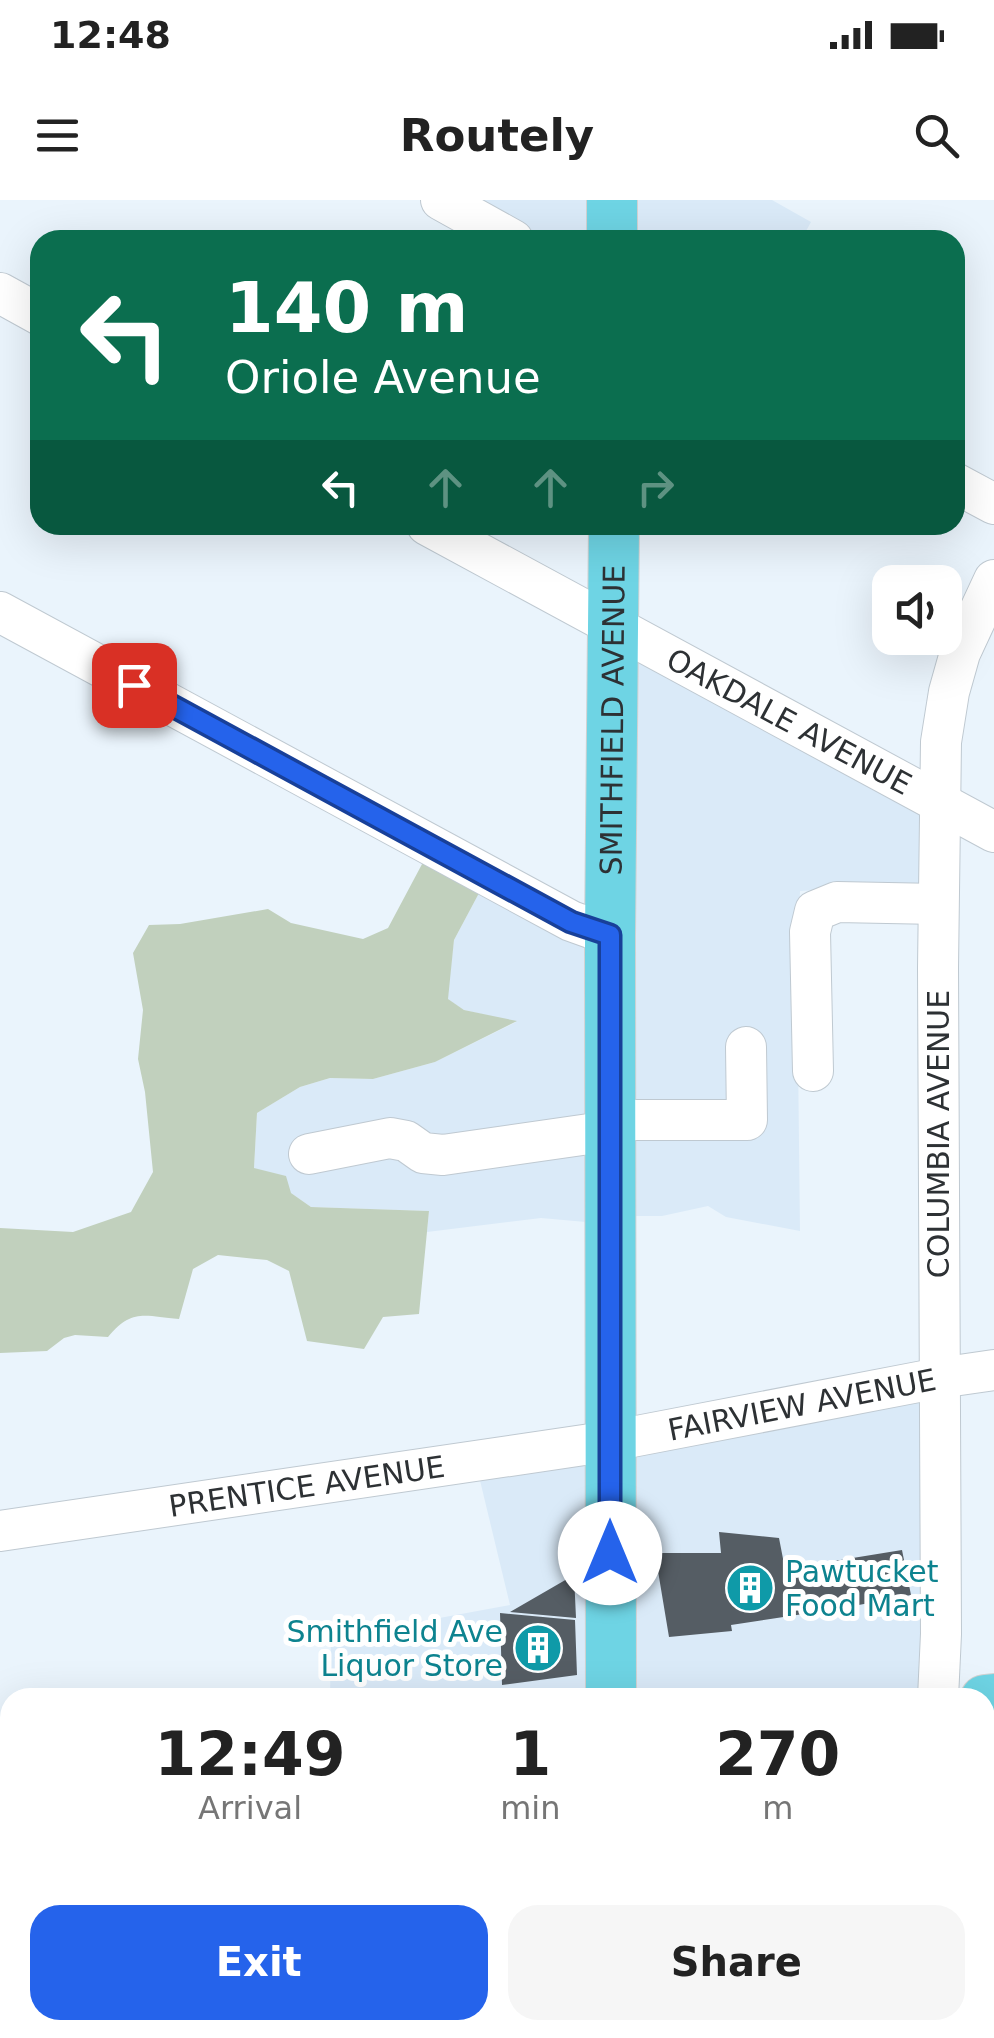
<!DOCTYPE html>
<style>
body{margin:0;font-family:"DejaVu Sans",sans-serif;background:#f6f6f6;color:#222;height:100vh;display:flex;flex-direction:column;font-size:38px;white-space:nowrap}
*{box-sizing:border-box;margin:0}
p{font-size:32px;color:#767676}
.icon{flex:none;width:55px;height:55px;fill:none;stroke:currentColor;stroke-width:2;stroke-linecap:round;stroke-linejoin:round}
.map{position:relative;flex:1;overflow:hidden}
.drawer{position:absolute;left:0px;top:1488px;width:995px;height:352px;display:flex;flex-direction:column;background:#fff;border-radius:30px 30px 0 0;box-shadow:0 10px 40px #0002}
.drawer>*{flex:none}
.banner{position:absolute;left:30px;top:30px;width:935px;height:305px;border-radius:30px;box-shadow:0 10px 40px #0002;background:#0b6e4f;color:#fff;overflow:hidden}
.controls{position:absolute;left:872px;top:365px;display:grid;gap:20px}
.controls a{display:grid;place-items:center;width:90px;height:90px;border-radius:20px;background:#fff;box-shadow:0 10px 40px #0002;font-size:50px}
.pin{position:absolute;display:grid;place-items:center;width:85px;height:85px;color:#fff;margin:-42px;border-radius:20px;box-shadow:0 5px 15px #0006}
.me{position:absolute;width:110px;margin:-55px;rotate:0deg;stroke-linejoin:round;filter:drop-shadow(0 0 8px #0008)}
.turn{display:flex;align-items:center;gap:35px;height:210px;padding:0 30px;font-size:45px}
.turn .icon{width:130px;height:130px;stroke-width:2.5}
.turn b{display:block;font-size:70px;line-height:85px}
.lanes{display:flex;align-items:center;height:95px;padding:0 30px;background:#0003;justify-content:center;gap:50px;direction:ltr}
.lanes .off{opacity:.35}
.eta{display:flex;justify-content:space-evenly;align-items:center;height:170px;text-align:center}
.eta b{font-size:60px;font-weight:700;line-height:70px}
.action{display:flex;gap:20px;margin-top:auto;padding:20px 30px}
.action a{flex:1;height:115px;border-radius:30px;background:#2563eb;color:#fff;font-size:40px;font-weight:700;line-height:115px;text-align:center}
.action a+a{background:#f6f6f6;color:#222}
.status{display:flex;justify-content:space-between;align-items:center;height:70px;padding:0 50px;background:#fff;direction:ltr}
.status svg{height:28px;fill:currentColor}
header{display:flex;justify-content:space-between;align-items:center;height:130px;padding:0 30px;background:#fff;font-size:45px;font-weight:700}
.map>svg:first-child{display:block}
</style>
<div class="status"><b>12:48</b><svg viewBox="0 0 49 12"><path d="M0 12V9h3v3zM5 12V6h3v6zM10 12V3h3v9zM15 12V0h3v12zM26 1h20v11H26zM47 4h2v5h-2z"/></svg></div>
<header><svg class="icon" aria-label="menu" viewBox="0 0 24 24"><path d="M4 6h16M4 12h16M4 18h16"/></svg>Routely<svg class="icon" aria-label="search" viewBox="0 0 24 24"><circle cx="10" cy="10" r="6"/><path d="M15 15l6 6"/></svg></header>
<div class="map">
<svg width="994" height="1838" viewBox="0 0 994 1838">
<rect width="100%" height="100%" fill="#eaf4fc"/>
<path fill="#daeaf8" d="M438,0H772L811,22L801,40H511Z
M615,440L923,597L941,687L843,688L800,691L797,767L800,1031L726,1017L708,1006L662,1016H617L608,1024L541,1018L427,1032L429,1011L311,1007L254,968L257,913L300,887L330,878L373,879L435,862L516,822L464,810L447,799L454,740L486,680L607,743Z
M928,1186L941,1497L330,1498L331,1438L510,1405L477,1268Z
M403,1830H885L887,1838H405Z"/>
<path fill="#c1d0bd" d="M429,651L486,680L454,740L448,799L464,810L517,821L435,862L373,879L330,878L300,887L257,913L254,968L286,976L291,993L311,1007L429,1011L419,1114L383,1117L364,1149L307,1141L289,1071L267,1060L218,1055L193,1069L179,1119C144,1116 132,1108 108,1137L75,1135L64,1138L47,1151L0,1153V1028L73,1032L131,1012L153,972L145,892L138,859L143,810L133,753L149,725L180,724L268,709L291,723L363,739L388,728Z"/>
<path fill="#555d64" d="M719,1332L779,1338L785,1369L902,1350L911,1395L843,1408L731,1425L732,1431L669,1437L655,1353H721Z
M574,1375L576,1418L510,1412Z
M500,1413L575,1420L577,1475L502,1485Z"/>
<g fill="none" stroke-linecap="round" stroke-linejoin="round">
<g stroke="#bfc9d1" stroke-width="42">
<g id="minor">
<path d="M441,0L513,40"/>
<path d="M0,93L40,115"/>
<path d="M955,283L994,304"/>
<path id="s1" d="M427,325L994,632"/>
<path d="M0,412L571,721L610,735"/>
<path d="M813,871L810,732L815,711L837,702L938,704"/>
<path d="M610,920H747L746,847"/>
<path d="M309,954L390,938L406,941L423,953L443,955L610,931"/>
<path id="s2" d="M0,1331L611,1241L939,1178L994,1170"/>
<path d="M938,1498L941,1434L938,768L941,542L949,492L960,453L994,380"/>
<path d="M985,1823L994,1821"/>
<path d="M891,1838L940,1830"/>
</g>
</g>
<g stroke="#d1d2d2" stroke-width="52">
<g id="major">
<path d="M612,0V40"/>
<path id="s3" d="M611,1498L610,735L614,325"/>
<path d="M985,1500L994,1499"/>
<path d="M0,1649L10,1648"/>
<path d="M615,1830V1838"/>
</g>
</g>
<use href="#minor" stroke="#fff" stroke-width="40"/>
<use href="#major" stroke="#6ed4e4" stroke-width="50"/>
</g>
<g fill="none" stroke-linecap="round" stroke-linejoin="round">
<g stroke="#184099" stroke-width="25">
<path id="route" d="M134,485L571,722L610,735V1353"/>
</g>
<use href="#route" stroke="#2563eb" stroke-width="18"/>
</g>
<defs>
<g id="building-disc" transform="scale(2.5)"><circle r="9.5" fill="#0f9aa8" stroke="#fff"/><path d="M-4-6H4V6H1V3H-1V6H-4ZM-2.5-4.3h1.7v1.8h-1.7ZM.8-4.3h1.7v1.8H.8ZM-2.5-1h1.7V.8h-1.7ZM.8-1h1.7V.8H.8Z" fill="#fff"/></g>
</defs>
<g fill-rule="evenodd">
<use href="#building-disc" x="750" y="1388"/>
<use href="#building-disc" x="538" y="1448"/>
</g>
<g text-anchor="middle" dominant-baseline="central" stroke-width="10" stroke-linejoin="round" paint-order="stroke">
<g font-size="30" fill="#2d3134" stroke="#fff">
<text stroke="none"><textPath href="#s3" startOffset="978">SMITHFIELD AVENUE</textPath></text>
<text stroke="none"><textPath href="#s1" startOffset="412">OAKDALE AVENUE</textPath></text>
<text transform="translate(938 934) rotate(-90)">COLUMBIA AVENUE</text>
<text stroke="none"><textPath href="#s2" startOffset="812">FAIRVIEW AVENUE</textPath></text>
<text stroke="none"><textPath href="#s2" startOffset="310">PRENTICE AVENUE</textPath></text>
</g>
<g font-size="30" fill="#0d838f" stroke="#fff" text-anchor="start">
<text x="785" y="1371">Pawtucket<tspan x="785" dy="34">Food Mart</tspan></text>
<text x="503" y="1431" text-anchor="end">Smithfield Ave<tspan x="503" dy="34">Liquor Store</tspan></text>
</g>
</g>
</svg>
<div class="controls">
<a><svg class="icon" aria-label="sound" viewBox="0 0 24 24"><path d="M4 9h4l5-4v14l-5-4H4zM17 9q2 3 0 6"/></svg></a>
</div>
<div class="pin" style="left:134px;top:485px;background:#d93025"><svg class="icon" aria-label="arrive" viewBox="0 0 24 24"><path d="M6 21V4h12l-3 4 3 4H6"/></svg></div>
<svg class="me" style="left:610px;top:1353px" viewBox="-20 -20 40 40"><circle r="19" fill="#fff"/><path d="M0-13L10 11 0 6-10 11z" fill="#2563eb"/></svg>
<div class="banner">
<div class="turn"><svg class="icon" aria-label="left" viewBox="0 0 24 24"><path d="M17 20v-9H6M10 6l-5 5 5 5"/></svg><div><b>140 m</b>Oriole Avenue</div></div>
<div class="lanes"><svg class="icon" aria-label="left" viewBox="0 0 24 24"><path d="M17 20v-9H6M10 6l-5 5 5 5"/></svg><svg class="icon off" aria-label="ahead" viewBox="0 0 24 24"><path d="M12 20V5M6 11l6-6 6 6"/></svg><svg class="icon off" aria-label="ahead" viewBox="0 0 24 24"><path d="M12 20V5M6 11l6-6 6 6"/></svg><svg class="icon off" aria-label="right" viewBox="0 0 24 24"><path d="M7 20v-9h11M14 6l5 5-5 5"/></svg></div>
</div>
<section class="drawer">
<div class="eta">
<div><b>12:49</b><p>Arrival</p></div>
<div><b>1</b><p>min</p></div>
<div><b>270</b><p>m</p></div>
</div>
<div class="action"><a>Exit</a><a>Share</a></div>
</section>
</div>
